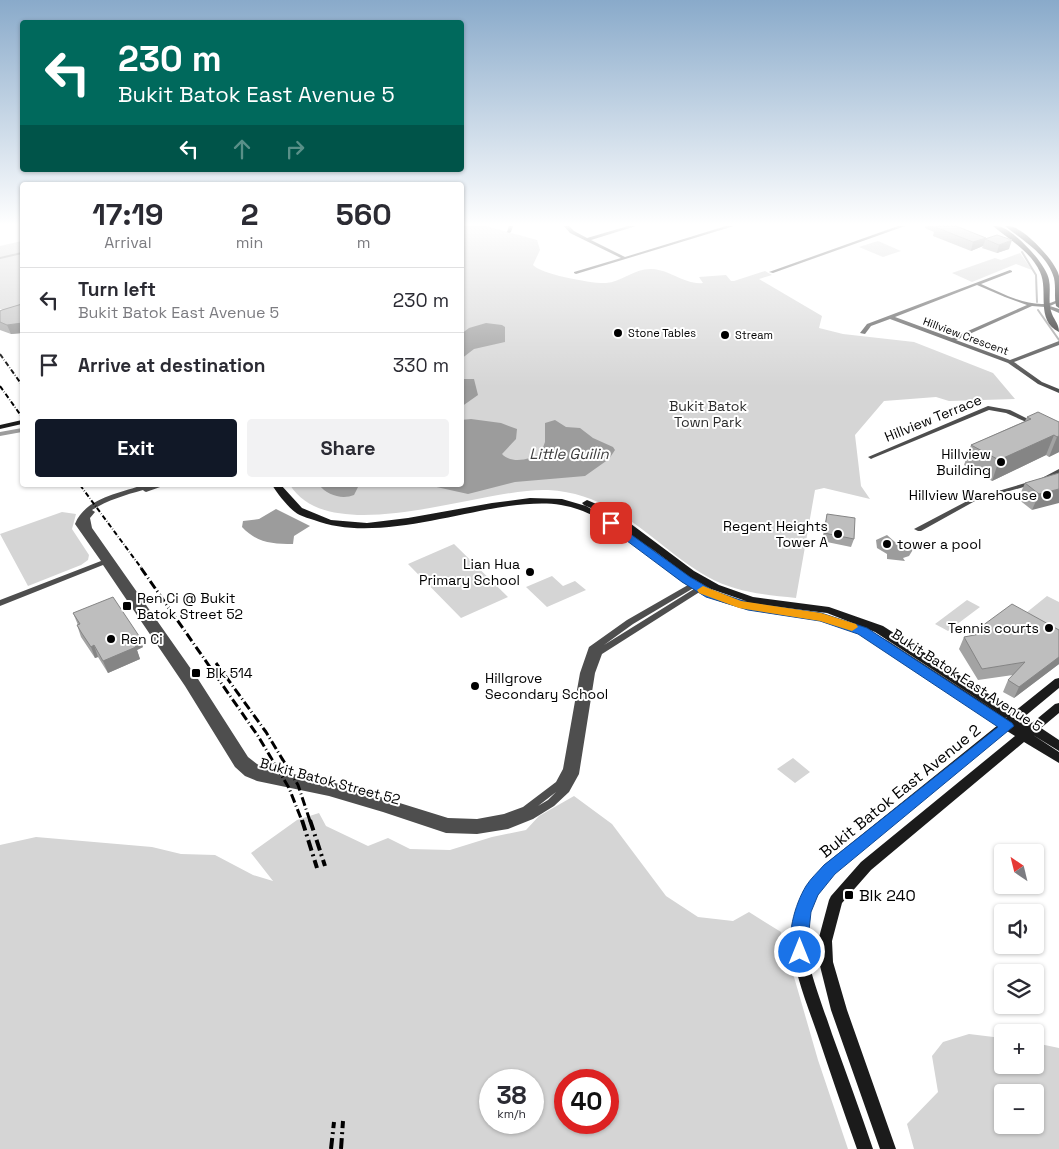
<!DOCTYPE html>
<meta charset="utf-8">
<style>
body{margin:0;font-family:"Space Grotesk",sans-serif;background:#f2f2f3;color:#2b2b33;height:100vh;display:flex;flex-direction:column;font-size:19px;white-space:nowrap}
*{box-sizing:border-box;margin:0}
p{font-size:16px;color:#7c7c81}
.icon{flex:none;width:28px;height:28px;fill:none;stroke:currentColor;stroke-width:2;stroke-linecap:round;stroke-linejoin:round}
.map{position:relative;flex:1;overflow:hidden}
.side{position:absolute;left:20px;top:182px;width:444px;height:305px;display:flex;flex-direction:column;background:#fff;border-radius:5px;box-shadow:0 1px 4px #0004}
.side>*{flex:none}
.top-card{position:absolute;left:20px;top:20px;width:444px;height:152px;border-radius:5px;box-shadow:0 1px 4px #0004;background:#00695c;color:#fff;overflow:hidden}
.needle{width:32px;rotate:325deg}
.fabs{position:absolute;left:994px;top:844px;display:grid;gap:10px}
.fabs a{display:grid;place-items:center;width:50px;height:50px;border-radius:5px;background:#fff;box-shadow:0 1px 4px #0004;font-size:25px}
.speed{position:absolute;left:479px;top:1069px;display:flex;gap:10px;font-size:25px;font-weight:700;text-align:center}
.speed>*{display:grid;place-content:center;width:65px;height:65px;border-radius:50%;background:#fff;box-shadow:0 1px 4px #0004;line-height:1}
.speed small{font-size:12px;font-weight:400}
.speed .limit{border:8px solid #d22;background:#fff;color:#111}
.pin{position:absolute;display:grid;place-items:center;width:42px;height:42px;color:#fff;margin:-21px;border-radius:10px;box-shadow:0 2px 8px #0006}
.me{position:absolute;width:55px;margin:-28px;rotate:0deg;stroke-linejoin:round;filter:drop-shadow(0 0 4px #0008)}
.turn{display:flex;align-items:center;gap:18px;height:105px;padding:0 15px;font-size:22px}
.turn .icon{width:65px;height:65px;stroke-width:2.5}
.turn b{display:block;font-size:35px;line-height:42px}
.lanes{display:flex;align-items:center;height:48px;padding:0 15px;background:#0003;justify-content:center;gap:25px;direction:ltr}
.lanes .off{opacity:.35}
.eta{display:flex;justify-content:space-evenly;align-items:center;height:85px;text-align:center}
.eta b{font-size:30px;font-weight:700;line-height:35px}
.action{display:flex;gap:10px;margin-top:auto;padding:10px 15px}
.action a{flex:1;height:58px;border-radius:5px;background:#111827;color:#fff;font-size:20px;font-weight:700;line-height:58px;text-align:center}
.action a+a{background:#f2f2f3;color:#2b2b33}
ul{padding:0;list-style:none}
li{display:flex;align-items:center;gap:15px;height:65px;padding:0 15px;border-top:1px solid #e1e1e2}
li div{flex:1}
li b{display:block;font-size:19px}
li em{font-style:normal}
.map>svg:first-child{display:block}
</style>
<div class="map">
<svg width="1059" height="1149" viewBox="0 0 1059 1149">
<rect width="100%" height="100%" fill="#fff"/>
<path fill="#d5d5d5" fill-rule="evenodd" d="M461,226H486L537,240L540,250L533,265C540,274 593,284 606,283C621,282 635,268 652,269C671,270 685,285 703,283L699,277L726,275L731,281H734L765,271L772,275L759,279L822,316L819,328L843,334L914,342L993,373L1015,399L949,401L936,397L884,401L855,435L861,486L870,499L824,488L815,490L796,598C765,595 735,592 708,577C652,545 619,494 548,490C484,487 331,551 290,485H461Z
M22,241V305L0,321V310H3L0,309V246Z
M878,241L901,251L883,257L859,247Z
M1020,253L1032,270L1016,264L972,282L952,273L995,258L1001,260Z
M62,512L76,514L72,529L89,555L88,560L81,565L28,586L0,534Z
M454,544L508,597L461,618L408,564Z
M552,576L563,586L575,581L586,590L547,607L526,587Z
M1047,596L1059,602V639L1021,617Z
M967,600L980,607L948,631L935,624Z
M793,758L810,772L795,783L777,769Z
M574,796L612,824L666,896L698,917L733,921L749,912L781,932L818,1060L848,1149H0V845L36,837L152,847L181,854L215,855L253,875L273,881L251,853L297,820L319,813L326,826L368,846L388,838L410,849L450,850L492,837L526,830L539,816ZM490,1080H532V1122H490ZM565,1080H608V1122H565Z
M969,1034L1002,1038V1065H1035V1043L1059,1048V1149H914L907,1124L938,1092L932,1056L943,1042ZM1002,1092H1035V1125H1002Z"/>
<path fill="#9c9c9c" d="M486,323L502,325L505,327V342L474,349L461,359V334L469,328Z
M461,379H474L478,395L461,407Z
M471,419L501,423L517,429L516,439L502,454C511,464 530,460 541,453L545,442V423L555,420L566,427L580,428L593,438L613,447L615,450L609,459L585,476L515,482L468,494L432,486L430,485H461V420Z
M319,485H359L354,495C342,500 327,495 319,485Z
M276,509L310,526L294,536L293,544C272,544 257,543 242,527L243,521L259,519Z
M887,535L895,542L910,547L909,549L914,548L909,556L903,558L905,561L887,559V554L877,548L876,540Z"/>
<g fill="none" stroke-linecap="round" stroke-linejoin="round">
<path stroke="#9c9c9c" stroke-width="2" d="M1022,252L1036,275L1037,302
M0,258L22,253
M1038,310L1059,340"/>
<path fill="#9c9c9c" fill-rule="evenodd" d="M22,428V432L0,436V432Z"/>
<path fill="#4e4e4e" fill-rule="evenodd" d="M509,226H513L511,232L509,233L507,232Z
M564,226H569L574,231L587,238L628,226H636L591,240L625,257L726,226H734L576,274L574,273V272L621,258L570,233Z
M898,226H905L773,273L769,272Z
M1010,270L1012,271V272L981,284C1000,292 1022,305 1044,304C1049,304 1054,301 1059,300V302L1050,306L1059,309V313L1045,307L1032,306L956,340L1010,360L1059,341V345L1014,362L1042,382L1059,389V393L1038,384L1008,363L890,319L871,326L865,334L860,333L867,324ZM977,285L1005,297L1027,305L952,338L895,317Z
M988,406L1010,410L1038,424L1037,425H1033L1006,413L989,410L873,458L871,459L868,457Z
M1059,469V474L1045,480L1043,481L1040,479Z
M1032,481L1035,483L1034,484L975,501L921,531H918L914,529L971,499Z
M143,485H164L163,486L146,492L144,491L143,490C125,495 108,500 92,510L95,512L90,518L92,528L198,679L248,757L257,764L264,768L332,782L448,818L477,819L504,814L523,807L556,782L563,769L580,673L589,647L627,620L695,581H698L702,583L633,624L604,645L702,584H705L709,586L602,654L595,673L579,774L569,792L554,806L533,819L508,829L477,834L446,833L383,812L329,796L257,781L245,776L235,767L185,686L103,565L0,606V600L101,561L75,524C85,498 120,493 143,485ZM556,792L548,800L538,806Z"/>
<path fill="#1b1b1b" fill-rule="evenodd" d="M993,226C995,226 1000,226 1001,227C1016,232 1047,265 1049,280C1051,290 1048,301 1051,311C1053,319 1059,323 1059,332C1035,320 1049,291 1040,272C1031,252 1010,240 993,226Z
M1005,226C1007,226 1012,226 1013,227C1027,231 1056,262 1059,276C1059,286 1059,298 1059,308L1056,306C1054,297 1056,287 1054,278C1047,254 1023,241 1005,226Z
M22,420V424L0,429V425Z
M272,485H281L302,508L331,520L367,523L408,518L492,503L530,498L562,499L586,506L622,526L609,516L584,505L582,503L587,500L615,512L694,571L719,585L753,597L829,607L883,626L1015,711L1055,679L1059,678V688L1024,717L1032,723L1055,704L1059,703V713L1041,728L1059,740V751L1033,735L1059,752V763L1024,742L871,870L842,903L832,941L833,962L847,1010L896,1149H880L831,1010L819,962L818,941L829,900L831,896L861,862L1015,736L1007,731L834,873C818,893 810,904 806,931C803,959 823,1006 832,1034C846,1072 860,1111 873,1149H857C843,1110 830,1072 817,1033C807,1004 790,963 792,933C793,905 807,885 824,865L998,725C972,708 946,691 921,674C898,658 875,640 849,629C801,611 746,617 700,593C654,568 614,513 561,505C544,502 526,504 509,506C451,514 370,542 314,520C308,518 300,516 295,512C288,507 277,493 272,485ZM647,545L686,575L711,589L746,601C707,594 677,569 647,545ZM770,606L827,613L855,624L816,613ZM858,625L875,632L1007,718L888,641Z"/>
<path stroke="#000" stroke-width="2" stroke-dasharray="5 2 0.5 2" stroke-linecap="butt" d="M0,354L22,385
M0,386L22,417
M80,485L142,569"/>
<path stroke="#000" stroke-width="3" stroke-dasharray="9 3 1 3" stroke-linecap="butt" d="M141,568L258,736L289,788L302,821
M216,663L266,732L298,785L310,821"/>
<path stroke="#000" stroke-width="4" stroke-dasharray="11 4 2 4" stroke-linecap="butt" d="M302,820L317,868
M310,820L325,866
M331,1149L334,1122
M341,1149L343,1121"/>
</g>
<path fill="#a3a3a3" d="M925,226H956L986,238L985,239L1009,249L997,253L982,248L983,246L971,251L933,236L934,232L925,228Z
M22,304V333L11,334L0,330V311Z
M1027,417L1059,422V452L1049,457L1046,455L992,481L964,465L971,445L1025,421Z
M1059,473L1032,510L1018,499L1025,483Z
M827,514L854,539L851,547L822,541Z
M73,613L143,647L137,650L140,659L108,673L98,657L95,658L81,637L77,625H78Z
M982,626L1059,630V664L1014,698L1003,692L1008,680L1013,675L978,680L959,649L964,637L979,634Z"/>
<path fill="#858585" d="M986,238L983,246L971,251L973,242Z
M1012,240L1009,249L997,253L999,245Z
M22,323V333L11,334L7,325Z
M1054,435L1046,455L992,481L999,460Z
M1059,436V452L1049,457L1057,437Z
M1059,489V503L1032,510L1039,494Z
M139,636L143,647L137,650L140,659L108,673L103,661L131,639Z
M94,645L98,657L95,658L91,647Z
M1059,657V664L1014,698L1019,687Z"/>
<path fill="#bebebe" stroke="#858585" d="M938,226H956L986,238L973,242L935,227Z
M997,235L1012,240L999,245L985,239Z
M22,304V323L7,325L0,322V311L2,310Z
M1038,412L1059,422V436L1057,437L1054,435L999,460L971,445L1031,419L1027,417Z
M1059,473V489L1039,494L1025,483Z
M827,514L855,518L854,539L824,533Z
M113,597L139,636L131,639L136,647L103,661L94,645L91,647L81,632L77,625L80,624L73,613Z
M1012,604L1059,630V657L1019,687L1008,680L1025,662L982,669L964,637L985,633L982,626Z"/>
<linearGradient id="sky" x2="0" y2="1"><stop stop-color="#89aaca"/><stop offset="0.58" stop-color="#fff"/><stop offset="1" stop-color="#fff" stop-opacity="0"/></linearGradient>
<rect width="1059" height="387" fill="url(#sky)"/>
<path fill="#1a73e8" stroke="#114b97" d="M611,520L690,577L714,591L749,603L821,613L867,628L1012,723L1014,726L835,874L818,895L811,912L806,958L800,960L794,958C785,938 795,904 806,886C811,878 818,872 824,865L998,727L858,634L820,621L748,610L706,597L682,582L607,526L606,523Z"/>
<path fill="#f59e0b" d="M703,586L741,601L821,613L856,624L858,627L852,631L820,621L739,608L699,593L697,590Z"/>
<g fill="#000" stroke="#fff" stroke-width="2">
<circle cx="618" cy="333" r="5"/>
<circle cx="725" cy="335" r="5"/>
<circle cx="1001" cy="462" r="5"/>
<circle cx="1047" cy="495" r="5"/>
<circle cx="838" cy="534" r="5"/>
<circle cx="887" cy="544" r="5"/>
<circle cx="530" cy="572" r="5"/>
<rect x="122" y="601" width="10" height="10" rx="2.5"/>
<circle cx="1049" cy="628" r="5"/>
<circle cx="111" cy="639" r="5"/>
<rect x="191" y="668" width="10" height="10" rx="2.5"/>
<circle cx="475" cy="686" r="5"/>
<rect x="844" y="890" width="10" height="10" rx="2.5"/>
</g>
<g text-anchor="middle" dominant-baseline="central" stroke-width="4" stroke-linejoin="round" paint-order="stroke">
<g font-size="11" fill="#000" stroke="#fff" text-anchor="start">
<text x="628" y="333">Stone Tables</text>
<text x="735" y="335">Stream</text>
</g>
<g font-size="11" fill="#000" stroke="#fff">
<text transform="translate(966 336) rotate(20)">Hillview Crescent</text>
</g>
<g font-size="14" fill="#2c2c2c" stroke="#fff">
<text x="708" y="406">Bukit Batok<tspan x="708" dy="16">Town Park</tspan></text>
</g>
<g font-size="14" fill="#000" stroke="#fff">
<text transform="translate(933 418) rotate(-22)">Hillview Terrace</text>
<text transform="translate(967 680) rotate(33)">Bukit Batok East Avenue 5</text>
<text transform="translate(330 781) rotate(15)">Bukit Batok Street 52</text>
</g>
<g font-size="14" fill="#000" stroke="#fff" text-anchor="end">
<text x="991" y="454">Hillview<tspan x="991" dy="16">Building</tspan></text>
<text x="1037" y="495">Hillview Warehouse</text>
<text x="828" y="526">Regent Heights<tspan x="828" dy="16">Tower A</tspan></text>
<text x="897" y="544" text-anchor="start">tower a pool</text>
<text x="520" y="564">Lian Hua<tspan x="520" dy="16">Primary School</tspan></text>
<text x="137" y="598" text-anchor="start">Ren Ci @ Bukit<tspan x="137" dy="16">Batok Street 52</tspan></text>
<text x="1039" y="628">Tennis courts</text>
<text x="121" y="639" text-anchor="start">Ren Ci</text>
<text x="206" y="673" text-anchor="start">Blk 514</text>
<text x="485" y="678" text-anchor="start">Hillgrove<tspan x="485" dy="16">Secondary School</tspan></text>
</g>
<g font-size="15" font-style="italic" fill="#3d3d3d" stroke="#fff">
<text x="569" y="453">Little Guilin</text>
</g>
<g font-size="16" fill="#000" stroke="#fff">
<text transform="translate(900 791) rotate(-39)">Bukit Batok East Avenue 2</text>
</g>
<g font-size="16" fill="#000" stroke="#fff" text-anchor="start">
<text x="859" y="895">Blk 240</text>
</g>
</g>
</svg>
<div class="fabs">
<a><svg class="needle" viewBox="-14 -14 28 28"><path d="M0-13l5 13h-10z" fill="#e53935"/><path d="M0 13l5-13h-10z" fill="#7c7c81"/></svg></a>
<a><svg class="icon" aria-label="sound" viewBox="0 0 24 24"><path d="M4 9h4l5-4v14l-5-4H4zM17 9q2 3 0 6"/></svg></a>
<a><svg class="icon" aria-label="layers" viewBox="0 0 24 24"><path d="M12 4l9 5-9 5-9-5zM3 14l9 5 9-5"/></svg></a>
<a>+</a>
<a>−</a>
</div>
<div class="speed"><div>38<small>km/h</small></div><div class="limit">40</div></div>
<div class="pin" style="left:611px;top:523px;background:#d93025"><svg class="icon" aria-label="arrive" viewBox="0 0 24 24"><path d="M6 21V4h12l-3 4 3 4H6"/></svg></div>
<svg class="me" style="left:800px;top:952px" viewBox="-20 -20 40 40"><circle r="17" fill="#1a73e8" stroke="#fff" stroke-width="3"/><path d="M0-11L8 9 0 5-8 9z" fill="#fff"/></svg>
<div class="top-card">
<div class="turn"><svg class="icon" aria-label="left" viewBox="0 0 24 24"><path d="M17 20v-9H6M10 6l-5 5 5 5"/></svg><div><b>230 m</b>Bukit Batok East Avenue 5</div></div>
<div class="lanes"><svg class="icon" aria-label="left" viewBox="0 0 24 24"><path d="M17 20v-9H6M10 6l-5 5 5 5"/></svg><svg class="icon off" aria-label="ahead" viewBox="0 0 24 24"><path d="M12 20V5M6 11l6-6 6 6"/></svg><svg class="icon off" aria-label="right" viewBox="0 0 24 24"><path d="M7 20v-9h11M14 6l5 5-5 5"/></svg></div>
</div>
<section class="side">
<div class="eta">
<div><b>17:19</b><p>Arrival</p></div>
<div><b>2</b><p>min</p></div>
<div><b>560</b><p>m</p></div>
</div>
<ul>
<li><svg class="icon" aria-label="left" viewBox="0 0 24 24"><path d="M17 20v-9H6M10 6l-5 5 5 5"/></svg><div><b>Turn left</b><p>Bukit Batok East Avenue 5</p></div><em>230 m</em></li>
<li><svg class="icon" aria-label="arrive" viewBox="0 0 24 24"><path d="M6 21V4h12l-3 4 3 4H6"/></svg><div><b>Arrive at destination</b></div><em>330 m</em></li>
</ul>
<div class="action"><a>Exit</a><a>Share</a></div>
</section>
</div>
